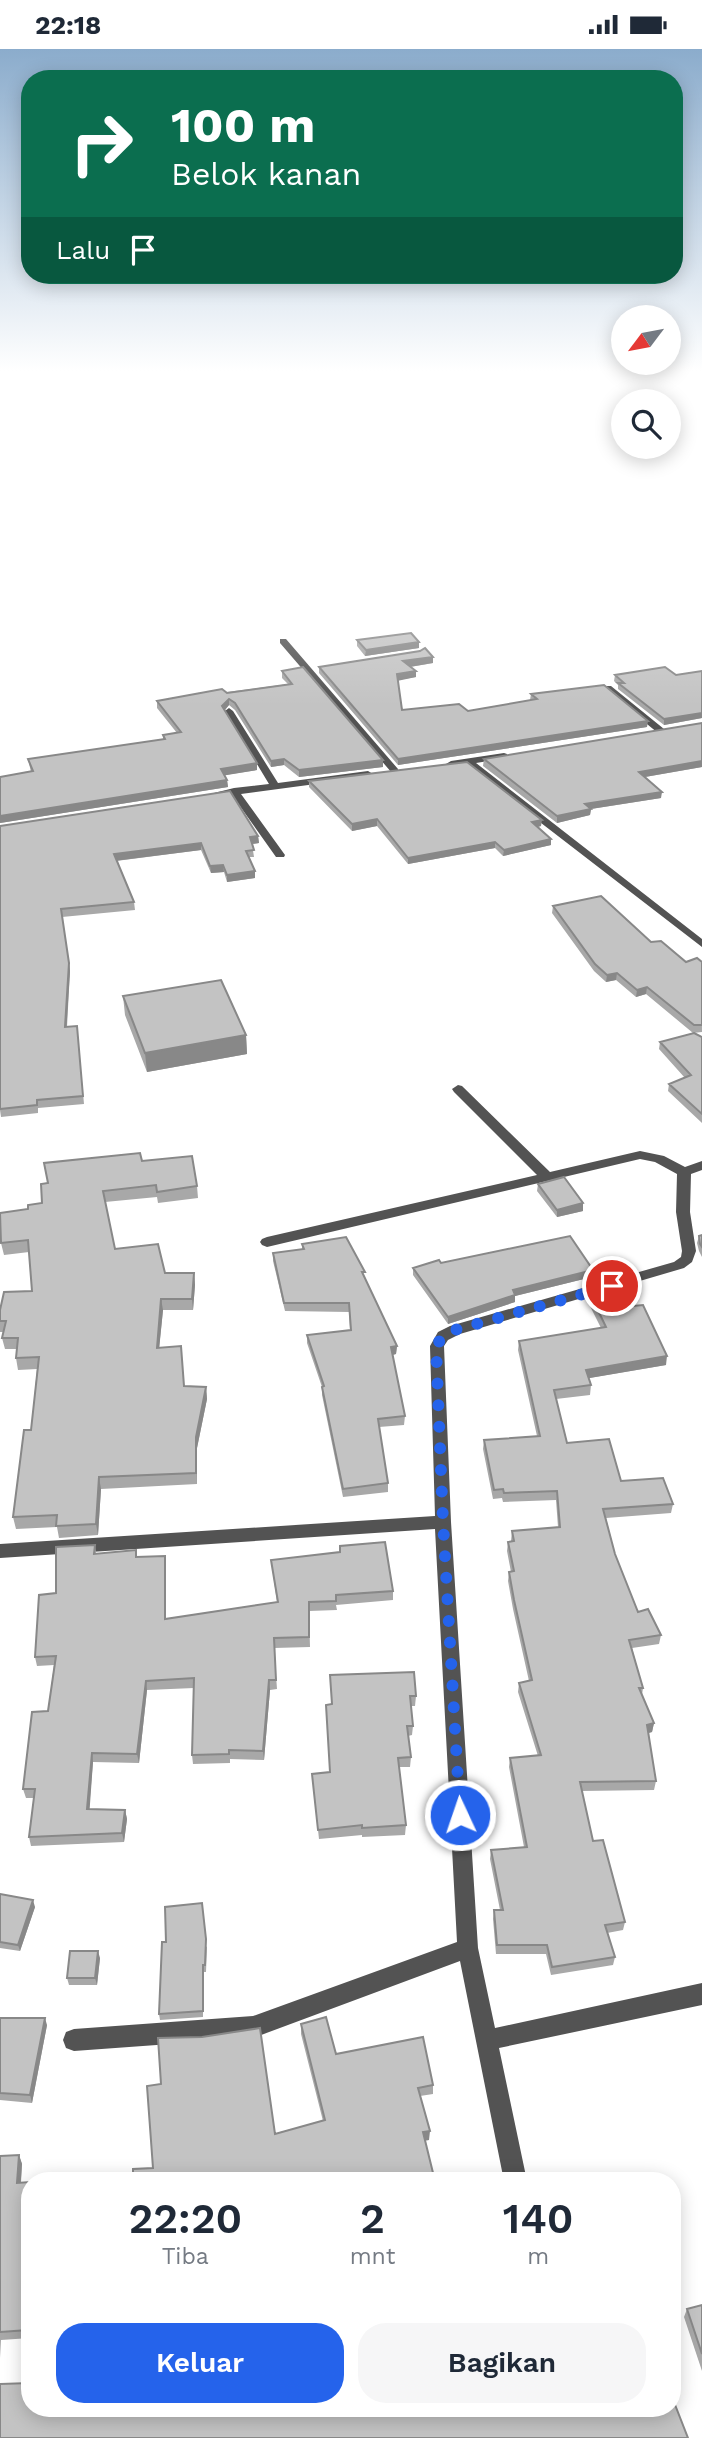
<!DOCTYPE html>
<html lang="id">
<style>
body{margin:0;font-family:"Work Sans",sans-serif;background:#f6f6f7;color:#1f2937;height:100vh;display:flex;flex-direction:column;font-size:26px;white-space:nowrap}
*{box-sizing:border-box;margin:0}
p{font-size:23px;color:#747a83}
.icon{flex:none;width:38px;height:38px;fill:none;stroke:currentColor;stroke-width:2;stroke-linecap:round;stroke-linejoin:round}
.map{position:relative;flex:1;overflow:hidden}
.details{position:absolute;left:21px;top:2123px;width:660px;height:245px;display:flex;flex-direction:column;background:#fff;border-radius:28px;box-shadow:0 4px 18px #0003}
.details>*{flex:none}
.guide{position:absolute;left:21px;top:21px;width:662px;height:214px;border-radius:28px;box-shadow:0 4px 18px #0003;background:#0b6e4f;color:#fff;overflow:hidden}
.needle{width:46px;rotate:238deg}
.tools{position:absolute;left:611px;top:256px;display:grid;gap:14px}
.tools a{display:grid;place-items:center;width:70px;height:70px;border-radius:50%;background:#fff;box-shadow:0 4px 18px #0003;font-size:35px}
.pin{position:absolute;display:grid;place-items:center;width:60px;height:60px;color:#fff;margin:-30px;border:4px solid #fff;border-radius:50%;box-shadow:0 2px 7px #0007}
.me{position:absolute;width:77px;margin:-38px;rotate:357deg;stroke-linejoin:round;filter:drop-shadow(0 0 5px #0008)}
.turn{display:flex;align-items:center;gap:24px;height:147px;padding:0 35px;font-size:32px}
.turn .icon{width:91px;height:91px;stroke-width:2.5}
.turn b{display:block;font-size:49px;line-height:60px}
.then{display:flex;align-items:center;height:66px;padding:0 35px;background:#0003;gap:14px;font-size:26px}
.eta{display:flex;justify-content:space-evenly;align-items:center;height:119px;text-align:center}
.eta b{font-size:42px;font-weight:600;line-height:49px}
.cta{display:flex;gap:14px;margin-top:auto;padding:14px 35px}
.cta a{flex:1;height:80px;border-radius:28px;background:#2563eb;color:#fff;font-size:28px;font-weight:600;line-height:80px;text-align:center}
.cta a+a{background:#f6f6f7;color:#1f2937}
.status{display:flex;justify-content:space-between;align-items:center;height:49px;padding:0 35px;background:#fff;direction:ltr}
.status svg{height:19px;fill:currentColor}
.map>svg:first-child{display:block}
</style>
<div class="status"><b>22:18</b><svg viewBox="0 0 49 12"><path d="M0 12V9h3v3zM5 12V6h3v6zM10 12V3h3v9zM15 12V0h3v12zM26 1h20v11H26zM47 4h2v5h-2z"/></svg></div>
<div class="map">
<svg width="702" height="2389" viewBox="0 0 702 2389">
<rect width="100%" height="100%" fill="#fff"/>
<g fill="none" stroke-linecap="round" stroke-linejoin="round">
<path fill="#535353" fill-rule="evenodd" d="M280,590H286L398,720V724H392L280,594Z
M605,637H611L664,680V684H658L605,641Z
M229,659L233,662L278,734L368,722L373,725L368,728L241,745L285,806L284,808H276L232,746L211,749L206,746L234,739L269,735L225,662Z
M504,704L507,705V709L476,714L702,890V898L466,716L451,718L446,715L451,712Z
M458,1036L462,1037L550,1123L640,1102L664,1107L685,1118L702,1112V1121L691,1125L690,1163L696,1202L692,1213L684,1219L460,1285L448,1291L444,1297L451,1473L478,1899L495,1979L702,1934V1956L499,1999L527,2132H504L460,1912L253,1989L74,2002L66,1999L63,1991L66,1983L74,1980L253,1967L457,1893L435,1480L0,1509V1495L435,1467L430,1297L438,1283L450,1277L674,1213L681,1208L682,1202L676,1163L677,1125L655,1113L640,1110L267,1198L262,1196L260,1193L262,1190L267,1188L537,1126L454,1043L452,1040Z"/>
</g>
<path fill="#a8a8a8" d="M357,591L419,593V599L365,607L357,597Z
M433,614L410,618L416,628L398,631L402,661L468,662L530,651L531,645L647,678L398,716L319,624V618Z
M282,622L383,718L299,728L284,716L271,718L235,661L229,656L225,661L257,721L225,726L227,731L228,738L0,774V728L31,723L28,710L163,691V686L177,684L157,659V652L288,635L282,629Z
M702,622V671V669L664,676L618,640V636L614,632L615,626H676Z
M702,674V718L645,728L661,749L591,760L590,766L557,774L483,717L484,710Z
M309,732L541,777L538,778L551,796L503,807L495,799L408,815L377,777L352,782L309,738Z
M0,777L258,787L259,794L252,795L254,808H249L255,822V829L227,833L224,823L211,824L201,801L116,812L134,853L135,861L62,868L70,922L67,978L77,977L84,1055L38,1059V1064L1,1068L0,1061Z
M553,857L651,893L686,913H702V983L693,984L646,945L636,948L616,931L606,933L594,922L552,864Z
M123,947L246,986L247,1005L147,1023L125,966Z
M702,988V1074L668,1042L669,1035L685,1029L659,1000L660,993Z
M142,1112L197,1137L198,1149L158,1154L157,1148L105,1153L115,1200L165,1224H194L195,1236L193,1261H163L159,1299L184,1337L206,1338L207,1350L197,1399V1435L101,1440L98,1486L59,1489L57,1478L16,1480L13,1468L31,1381L37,1320L18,1321L16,1309L17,1300H5L2,1289L3,1283H0V1261L32,1242L29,1203L4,1206L1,1194L28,1160L42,1154L48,1134Z
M538,1135L583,1154V1162L557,1168L537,1142Z
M702,1186V1208L699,1202L697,1194L699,1187Z
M302,1195L365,1230L397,1297L396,1305L393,1306L405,1367L404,1376L379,1378L388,1434V1443L343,1448L322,1346V1338L307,1294V1286L350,1281L349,1263L285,1262L273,1212V1204L302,1201Z
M441,1214L593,1221L592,1228L515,1247V1253L448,1275L413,1226V1219Z
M591,1247L623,1258L666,1316L589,1329L591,1336L590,1346L556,1350L567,1394L621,1432L673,1455L671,1464L606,1469L615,1505L638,1563L661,1586L659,1595L632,1599L643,1639L642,1646L654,1674L652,1683L648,1684L656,1732L654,1741L582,1742L593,1792L625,1873L623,1881L607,1884L615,1908L613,1916L551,1926L546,1905H496L493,1870L494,1861H500L490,1810L491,1801L524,1798L509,1718L510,1709L538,1707L518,1643L519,1634L529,1632L513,1560L508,1532L509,1523H511L507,1502L508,1493L511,1492L512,1482L558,1478L556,1451L503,1453L502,1449L493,1450L483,1400L484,1391L537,1387L518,1301L519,1292L601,1279L590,1257Z
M95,1496L96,1504L137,1508L165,1507L166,1517V1570L277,1553L271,1511L340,1503V1497L393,1542V1551L336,1556L337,1561L309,1562L310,1598L274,1599L277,1640L270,1641L264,1711L230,1710V1714L193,1715L192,1706L194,1639L147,1641L139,1714L93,1713L89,1760L125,1761L127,1770L124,1793L31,1797L29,1788L34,1749H26L23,1740L48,1662L54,1616L37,1617L35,1608L56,1544Z
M416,1647L415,1657H411L413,1677L412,1686L408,1687L411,1708L410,1718H399L406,1776L405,1786L362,1788V1786L319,1790L312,1725L330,1723L326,1656Z
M0,1845L35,1858L20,1902L0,1899Z
M207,1897L206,1923H203V1968L160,1971L159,1965Z
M100,1909L97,1936H69L67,1929Z
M0,1969L47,1976L32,2054L0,2051Z
M301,1975L336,2005L433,2036V2045L420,2047L429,2091L133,2128L153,2119L323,2072L301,1985Z
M19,2106L22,2115L21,2134L30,2133V2289L1,2291L0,2309V2107Z
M702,2256V2322L684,2268L687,2260Z"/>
<path fill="#888" d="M419,593V599L365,607L366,601Z
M433,608V614L403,619V612Z
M416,622V628L397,632V625Z
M229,650V656L223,663L222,657Z
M702,664V669L664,676V670Z
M648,672L647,678L398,716V710Z
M284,710V716L271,718V712Z
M383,711V718L299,728V721Z
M702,712V718L639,729V723Z
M257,714V721L221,727V720Z
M227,731L228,738L0,774V767Z
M662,743L661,749L584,761L585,755Z
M591,760L590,766L557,774V767Z
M377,770V777L352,782V775Z
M542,771L541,777L532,779V773Z
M258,787L259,794L251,795L250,788Z
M551,790V796L503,807L504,801Z
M495,793V799L408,815V809Z
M201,794V801L114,812V805Z
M223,816L224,823L211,824L210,817Z
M255,822V829L227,833V826Z
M69,914L70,922L66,986L65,978Z
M617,924L616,931L606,933L607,926Z
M647,938L646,945L636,948L637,941Z
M246,986L247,1005L147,1023L145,1004Z
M583,1154V1162L557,1168V1161Z
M593,1221L592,1228L515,1247V1253L448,1275V1268L513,1241Z
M194,1224L195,1236L193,1261L192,1250Z
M161,1250L163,1261L158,1311L157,1299Z
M397,1297L396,1305L391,1306V1298Z
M667,1307L666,1316L584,1330L586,1321Z
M206,1338L207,1350L197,1399V1435L196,1388Z
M99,1428L101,1440L98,1486L96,1475Z
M165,1507L166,1517V1579L165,1570Z
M269,1631L270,1641L264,1711L263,1702Z
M146,1632L147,1641L139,1714L137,1705Z
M654,1674L652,1683L645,1685L647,1676Z
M92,1704L93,1713L89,1769L87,1760Z
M125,1761L127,1770L124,1793L122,1784Z
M33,1851L35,1858L20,1902L18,1896Z
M98,1902L100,1909L97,1936L95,1929Z
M45,1969L47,1976L32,2054L30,2046Z
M430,2082L429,2091L422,2092L423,2083Z
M19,2106L22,2115L20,2143L17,2134Z"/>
<path fill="#c3c3c3" stroke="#888" stroke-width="2" d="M411,584L419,593L366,601L357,591Z
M425,599L433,608L403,612L416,622L397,625L402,661L459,655L468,662L537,650L531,645L604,636L648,672L398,710L319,618L420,602Z
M303,618L383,711L299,721L284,710L271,712L235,654L229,650L222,657L257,714L221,720L227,731L0,767V728L33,722L28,710L165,690L163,686L181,683L157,652L222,640L227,644L292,635L282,622Z
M665,618L676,626L702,622V664L664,670L618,634H624L615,626Z
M702,674V712L639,723L662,743L585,755L591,760L557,767L484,710Z
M467,713L542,771L532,773L551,790L504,801L495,793L408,809L377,770L352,775L309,732Z
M230,742L258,787L250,788L254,801L246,802L255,822L227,826L223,816L210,817L201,794L114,805L134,853L61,860L69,914L65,978L77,977L83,1047L37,1051V1056L0,1060V777Z
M601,847L651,893L661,892L686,913L697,909L702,913V976H694L647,938L637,941L617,924L607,926L595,915L553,857Z
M221,931L246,986L145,1004L123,947Z
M694,984L702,988V1065L669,1035L691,1026L660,993Z
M140,1104L142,1112L192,1107L197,1137L157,1143L156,1136L103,1142L115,1200L158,1195L165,1224H194L192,1250H161L157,1299L181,1297L184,1337L206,1338L196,1388V1424L99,1428L96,1475L56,1477L57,1466L13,1468L24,1381H31L39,1308L16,1309L18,1289H2L6,1272H0V1261L4,1243L32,1242L28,1191L1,1194L0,1164L28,1160V1156L42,1154L41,1135L48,1134L44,1114Z
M564,1128L583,1154L557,1161L538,1135Z
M702,1186V1198L700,1195L699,1187Z
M570,1187L593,1221L513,1241L515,1246L448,1268L413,1219L439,1211L441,1214Z
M346,1188L365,1223H362L397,1297L391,1298L405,1367L378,1370L388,1434L343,1440L322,1338L324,1337L307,1286L351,1281L349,1254H284L273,1204L304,1200L302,1195Z
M615,1243L623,1258L643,1256L667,1307L586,1321L591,1336L554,1341L567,1394L609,1390L621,1432L663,1429L673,1455L603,1460L615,1505L638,1563L648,1560L661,1586L629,1591L643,1639H639L654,1674L647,1676L656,1732L580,1733L593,1792L603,1791L625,1873L605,1876L615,1908L552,1918L547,1896H497L494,1861H503L491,1801L527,1798L510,1709L541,1706L519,1634L532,1631L514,1551L509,1523L514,1522L508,1493L514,1492L512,1482L560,1478L557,1442L504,1444L503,1440L494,1441L484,1391L540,1387L519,1292L606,1278L591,1247Z
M385,1493L393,1542L336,1546V1552L309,1553V1588L274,1589L276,1631H269L263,1702L229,1701V1705L192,1706L194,1629L146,1632L137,1705L92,1704L87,1760L125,1761L122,1784L29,1788L35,1740H23L32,1663L48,1662L56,1607L35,1608L39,1546L56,1544V1498L95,1496L94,1505L136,1501V1508L165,1507V1570L278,1553L271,1511L340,1503V1497Z
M414,1623L416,1647H410L413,1677H407L411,1708L398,1709L406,1776L362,1779V1776L318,1781L312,1725L330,1723L326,1656L332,1655L330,1626Z
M0,1845L33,1851L18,1896L0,1893Z
M202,1854L206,1890L205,1916H203V1962L159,1965L162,1893H166L165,1858Z
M70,1902H98L95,1929H67Z
M326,1968L336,2005L423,1988L433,2036L418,2039L430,2082L423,2083L435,2132H63L133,2128V2120L153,2119L147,2037L161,2035L158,1989L202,1988L260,1979L275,2085L325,2071L301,1975Z
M0,1969H45L30,2046L0,2044Z
M19,2106L17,2134L30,2133V2274L28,2281L0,2283V2107Z
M702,2256V2305L687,2260Z
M30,2334V2359H672V2348L688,2389H0V2335Z"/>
<linearGradient id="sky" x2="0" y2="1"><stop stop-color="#8baccc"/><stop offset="0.49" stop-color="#fff"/><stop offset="1" stop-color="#fff" stop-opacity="0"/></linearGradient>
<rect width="702" height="657" fill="url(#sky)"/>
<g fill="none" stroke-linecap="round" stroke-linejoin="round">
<path stroke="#2563eb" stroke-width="12" stroke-dasharray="0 21.6" d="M460,1766L443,1473L436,1297L443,1287L455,1281L612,1237"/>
</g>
</svg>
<div class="tools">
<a><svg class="needle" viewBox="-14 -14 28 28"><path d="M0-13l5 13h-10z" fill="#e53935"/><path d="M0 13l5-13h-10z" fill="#747a83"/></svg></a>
<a><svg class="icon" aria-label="search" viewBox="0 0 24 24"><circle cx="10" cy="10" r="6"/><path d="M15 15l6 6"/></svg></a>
</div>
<div class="pin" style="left:612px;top:1237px;background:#d93025"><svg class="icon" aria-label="arrive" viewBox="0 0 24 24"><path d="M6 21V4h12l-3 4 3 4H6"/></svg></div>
<svg class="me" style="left:460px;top:1766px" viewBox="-20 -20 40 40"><circle r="17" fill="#2563eb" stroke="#fff" stroke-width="3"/><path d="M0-11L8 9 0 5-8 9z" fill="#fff"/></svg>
<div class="guide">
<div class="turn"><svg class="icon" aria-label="right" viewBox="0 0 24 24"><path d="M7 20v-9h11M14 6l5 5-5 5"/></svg><div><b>100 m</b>Belok kanan</div></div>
<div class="then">Lalu<svg class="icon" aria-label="arrive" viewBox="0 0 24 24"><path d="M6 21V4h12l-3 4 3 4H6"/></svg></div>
</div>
<section class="details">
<div class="eta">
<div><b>22:20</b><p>Tiba</p></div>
<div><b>2</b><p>mnt</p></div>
<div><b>140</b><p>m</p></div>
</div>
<div class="cta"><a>Keluar</a><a>Bagikan</a></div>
</section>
</div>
